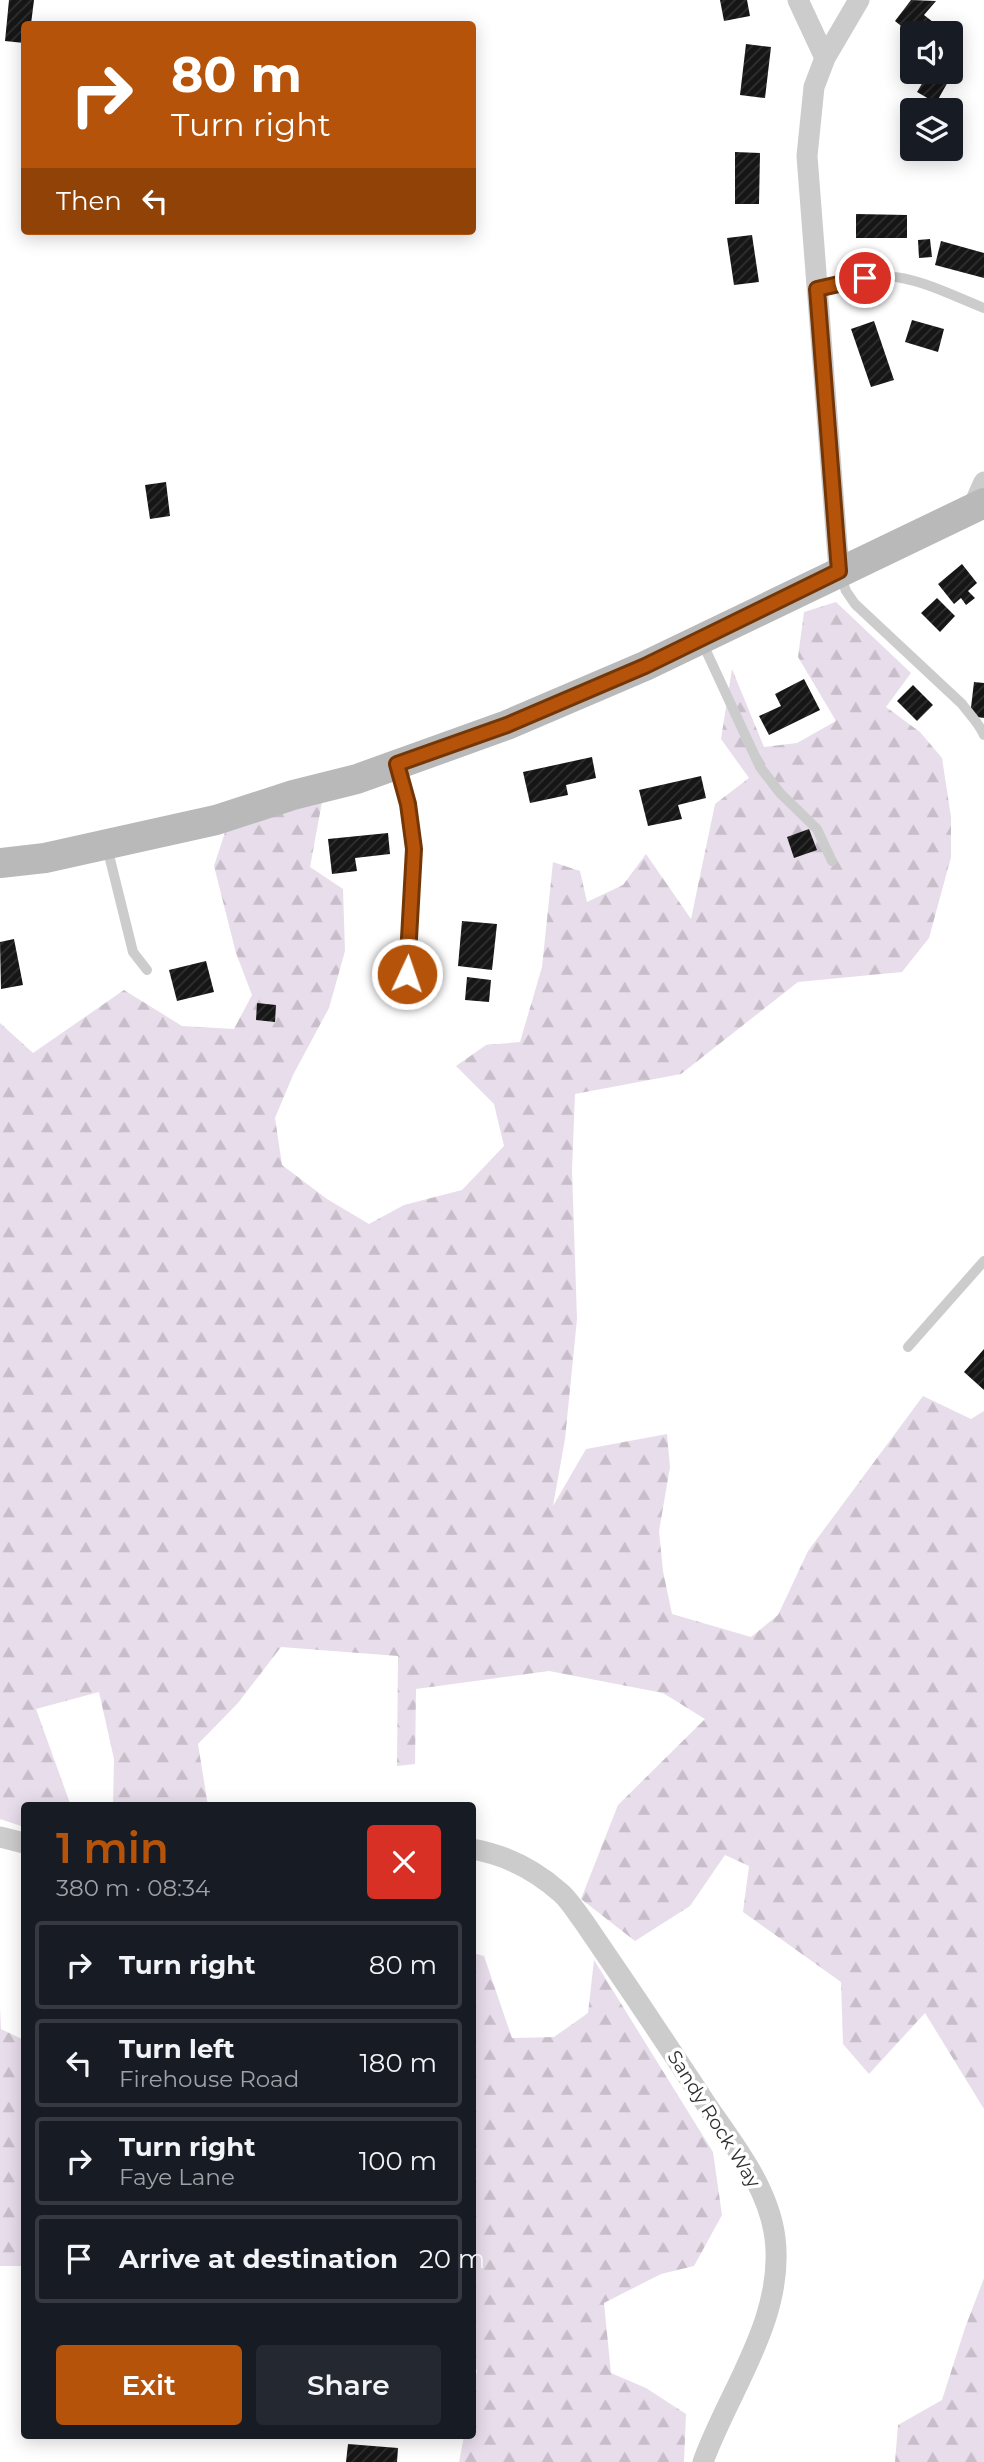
<!DOCTYPE html>
<meta charset="utf-8">
<style>
body{margin:0;font-family:Montserrat,sans-serif;background:#242831;color:#f1f3f6;height:100vh;display:flex;flex-direction:column;font-size:26px;white-space:nowrap}
*{box-sizing:border-box;margin:0}
p{font-size:23px;color:#9ea1a6}
.icon{flex:none;width:38px;height:38px;fill:none;stroke:currentColor;stroke-width:2;stroke-linecap:round;stroke-linejoin:round}
.map{position:relative;flex:1;overflow:hidden}
.drawer{position:absolute;left:21px;top:1802px;width:455px;height:637px;display:flex;flex-direction:column;background:#171b24;border-radius:7px;box-shadow:0 4px 18px #0003}
.drawer>*{flex:none}
.top-card{position:absolute;left:21px;top:21px;width:455px;height:214px;border-radius:7px;box-shadow:0 4px 18px #0003;background:#b45309;color:#fff;overflow:hidden}
.fabs{position:absolute;left:900px;top:21px;display:grid;gap:14px}
.fabs a{display:grid;place-items:center;width:63px;height:63px;border-radius:7px;background:#171b24;box-shadow:0 4px 18px #0003;font-size:35px}
.pin{position:absolute;display:grid;place-items:center;width:60px;height:60px;color:#fff;margin:-30px;border:4px solid #fff;border-radius:50%;box-shadow:0 2px 7px #0007}
.me{position:absolute;width:77px;margin:-38px;rotate:3deg;stroke-linejoin:round;filter:drop-shadow(0 0 5px #0008)}
.turn{display:flex;align-items:center;gap:24px;height:147px;padding:0 35px;font-size:32px}
.turn .icon{width:91px;height:91px;stroke-width:2.5}
.turn b{display:block;font-size:49px;line-height:60px}
.then{display:flex;align-items:center;height:66px;padding:0 35px;background:#0003;gap:14px;font-size:26px}
.round{display:grid;place-items:center;flex:none;width:74px;height:74px;border-radius:7px;background:#242831}
.summary{display:flex;align-items:center;justify-content:space-between;height:119px;padding:0 35px}
h1{font-size:42px;font-weight:600;line-height:52px;color:#b45309}
.primary-button{display:flex;gap:14px;margin-top:auto;padding:14px 35px}
.primary-button a{flex:1;height:80px;border-radius:7px;background:#b45309;color:#fff;font-size:28px;font-weight:600;line-height:80px;text-align:center}
.primary-button a+a{background:#242831;color:#f1f3f6}
ul{padding:0;list-style:none}
li{display:flex;align-items:center;gap:21px;height:88px;margin:0 14px 10px;padding:0 21px;border:4px solid #363941;border-radius:7px}
li div{flex:1}
li b{display:block;font-size:26px}
li em{font-style:normal}
.map>svg:first-child{display:block}
</style>
<div class="map">
<svg width="984" height="2462" viewBox="0 0 984 2462">
<defs>
<pattern id="forest-firs" width="22" height="20" patternUnits="userSpaceOnUse" patternTransform="scale(1.75)"><rect width="22" height="20" fill="#e8ddeb"/><path d="M5 1l3.5 6h-7zM16 11l3.5 6h-7z" fill="#c7beca"/></pattern>
<pattern id="building-hatch" width="6" height="6" patternUnits="userSpaceOnUse" patternTransform="scale(1.75)"><rect width="6" height="6" fill="#161616"/><path d="M-1 1l2-2M0 6l6-6M5 7l2-2" fill="none" stroke="#303030"/></pattern>
</defs>
<rect width="100%" height="100%" fill="#fff"/>
<path fill="url(#forest-firs)" d="M836,602L911,673L886,707L920,732L942,758L951,817V857L929,938L902,972L798,982L681,1074L575,1094L572,1170L577,1319L565,1439L553,1506L586,1449L667,1434L670,1467L659,1531L663,1571L672,1614L751,1637L778,1615L808,1551L923,1396L971,1419L984,1411V2109L925,2013L869,2074L843,2044L841,1982L743,1912L749,1866L725,1855L690,1906L635,1941L581,1899L618,1805L705,1719L663,1693L549,1671L416,1689L415,1764L397,1766L398,1656L281,1647L238,1703L198,1744L208,1806H113L114,1759L99,1692L36,1709L71,1806H24V1827L0,1819V1023L33,1053L124,990L182,1026L234,1029L252,995L236,953L214,866L227,826L322,802L310,867L343,889L345,951L329,1008L293,1075L275,1118L282,1165L327,1199L369,1224L404,1205L462,1190L504,1146L494,1104L456,1066L486,1045L520,1042L542,967L553,862L580,871L587,902L623,885L646,854L691,919L715,804L749,778L721,739L732,669L764,747L797,743L836,721L798,657L804,612Z
M473,1953L484,1956L512,2038L554,2037L588,2013L594,1960L713,2152L722,2215L694,2266L661,2274L604,2303L611,2373L646,2388L686,2414L684,2462H459L464,2436H472L473,2391L477,2370L472,2366Z
M0,2007L1,2029L24,2040V2266H0Z
M984,2278V2462H895L898,2425L942,2400L965,2328Z"/>
<path fill="url(#building-hatch)" d="M9,0H34L31,24H24V43L5,41Z
M720,0H747L750,16L724,21Z
M911,0L936,1L924,15L947,33H910L895,21Z
M746,44L771,47L765,98L740,95Z
M929,72H934L949,80L936,103L917,92Z
M735,152L760,153L759,204H735Z
M856,214L907,215V238H856Z
M752,235L759,282L734,285L727,238Z
M930,239L932,257L919,258L918,240Z
M941,241L984,253V278L935,265Z
M912,320L944,329L938,352L905,342Z
M874,321L894,380L871,387L851,329Z
M166,482L170,516L150,519L145,485Z
M962,564L977,583L968,591L975,598L966,605L961,598L954,604L938,584Z
M937,598L955,616L940,632L921,613Z
M804,679L820,710L769,735L759,716L781,706L775,694Z
M974,682L984,683V718L970,716Z
M913,685L933,705L917,721L897,701Z
M592,757L596,778L566,785L568,795L530,803L523,772Z
M701,776L706,798L678,805L682,819L648,826L639,790Z
M809,829L817,850L794,858L787,837Z
M388,833L390,854L355,858L357,871L332,874L328,839Z
M462,921L497,924L492,970L458,966Z
M14,939L23,985L1,989L0,942Z
M206,961L214,992L177,1001L169,970Z
M467,977L491,980L489,1002L465,1000Z
M257,1003L276,1005L275,1022L256,1020Z
M984,1349V1390L964,1372Z
M348,2444L398,2448L397,2462H346Z"/>
<g fill="none" stroke-linecap="round" stroke-linejoin="round">
<path stroke="#ccc" stroke-width="10" d="M817,289C840,284 863,275 886,276C920,278 953,296 984,308
M840,574L846,591L855,604L962,704C970,715 979,723 984,735
M702,642L760,767L780,793L817,829L832,861
M398,767L408,804L414,849L407,974L414,988
M107,847L133,952L147,970
M908,1347L984,1261"/>
<path stroke="#ccc" stroke-width="21" d="M798,0L825,58
M972,509L984,482
M839,571L807,156L814,87L825,58L859,0
M0,1837L24,1843
M472,1849C507,1855 535,1870 561,1893C570,1901 577,1913 584,1922C601,1947 618,1972 635,1997C659,2033 684,2070 708,2107C735,2146 769,2189 775,2238C785,2318 729,2390 703,2462"/>
<path stroke="#b9b9b9" stroke-width="30" d="M0,863L45,858L216,820L293,795L357,779L507,725L645,666L984,503"/>
</g>
<g fill="none" stroke-linecap="round" stroke-linejoin="round">
<g stroke="#753606" stroke-width="18">
<path id="route" d="M407,974L414,849L408,804L397,764L507,725L645,666L839,571L817,289L865,278"/>
</g>
<use href="#route" stroke="#b45309" stroke-width="12"/>
</g>
<g text-anchor="middle" dominant-baseline="central" stroke-width="7" stroke-linejoin="round" paint-order="stroke">
<g font-size="19" fill="#2f2f2f" stroke="#fff">
<text transform="translate(714 2119) rotate(58)">Sandy Rock Way</text>
</g>
</g>
</svg>
<div class="fabs">
<a><svg class="icon" aria-label="sound" viewBox="0 0 24 24"><path d="M4 9h4l5-4v14l-5-4H4zM17 9q2 3 0 6"/></svg></a>
<a><svg class="icon" aria-label="layers" viewBox="0 0 24 24"><path d="M12 4l9 5-9 5-9-5zM3 14l9 5 9-5"/></svg></a>
</div>
<div class="pin" style="left:865px;top:278px;background:#d93025"><svg class="icon" aria-label="arrive" viewBox="0 0 24 24"><path d="M6 21V4h12l-3 4 3 4H6"/></svg></div>
<svg class="me" style="left:407px;top:974px" viewBox="-20 -20 40 40"><circle r="17" fill="#b45309" stroke="#fff" stroke-width="3"/><path d="M0-11L8 9 0 5-8 9z" fill="#fff"/></svg>
<div class="top-card">
<div class="turn"><svg class="icon" aria-label="right" viewBox="0 0 24 24"><path d="M7 20v-9h11M14 6l5 5-5 5"/></svg><div><b>80 m</b>Turn right</div></div>
<div class="then">Then<svg class="icon" aria-label="left" viewBox="0 0 24 24"><path d="M17 20v-9H6M10 6l-5 5 5 5"/></svg></div>
</div>
<section class="drawer">
<div class="summary"><div><h1>1 min</h1><p>380 m · 08:34</p></div><a class="round" style="background:#d93025;color:#fff"><svg class="icon" aria-label="close" viewBox="0 0 24 24"><path d="M6 6l12 12M18 6L6 18"/></svg></a></div>
<ul>
<li><svg class="icon" aria-label="right" viewBox="0 0 24 24"><path d="M7 20v-9h11M14 6l5 5-5 5"/></svg><div><b>Turn right</b></div><em>80 m</em></li>
<li><svg class="icon" aria-label="left" viewBox="0 0 24 24"><path d="M17 20v-9H6M10 6l-5 5 5 5"/></svg><div><b>Turn left</b><p>Firehouse Road</p></div><em>180 m</em></li>
<li><svg class="icon" aria-label="right" viewBox="0 0 24 24"><path d="M7 20v-9h11M14 6l5 5-5 5"/></svg><div><b>Turn right</b><p>Faye Lane</p></div><em>100 m</em></li>
<li><svg class="icon" aria-label="arrive" viewBox="0 0 24 24"><path d="M6 21V4h12l-3 4 3 4H6"/></svg><div><b>Arrive at destination</b></div><em>20 m</em></li>
</ul>
<div class="primary-button"><a>Exit</a><a>Share</a></div>
</section>
</div>
